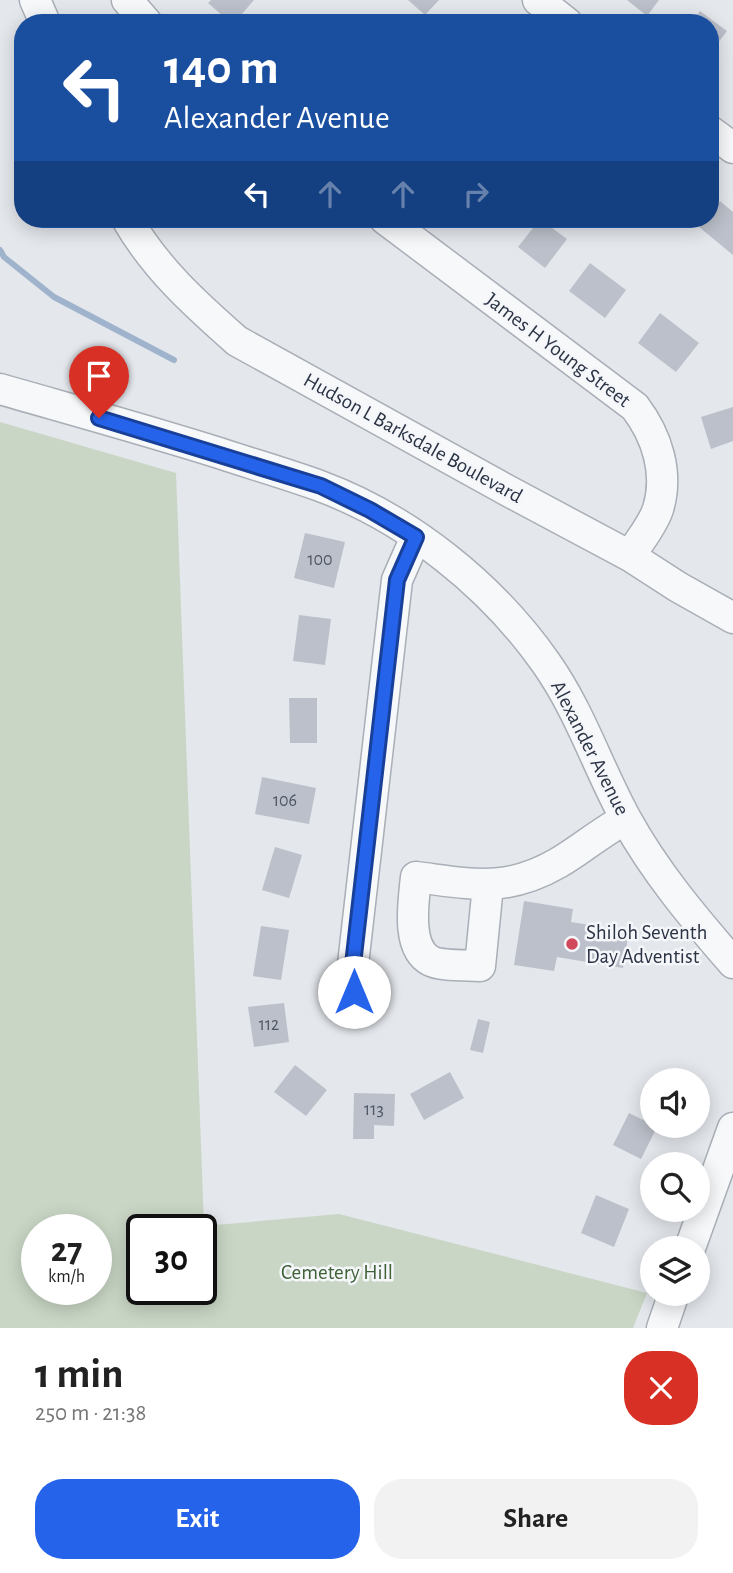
<!DOCTYPE html>
<meta charset="utf-8">
<style>
body{margin:0;font-family:"Alegreya Sans",sans-serif;background:#f2f2f2;color:#222;height:100vh;display:flex;flex-direction:column;font-size:26px;white-space:nowrap}
*{box-sizing:border-box;margin:0}
p{font-size:23px;color:#767676}
.icon{flex:none;width:38px;height:38px;fill:none;stroke:currentColor;stroke-width:2;stroke-linecap:round;stroke-linejoin:round}
.map{position:relative;height:1328px;overflow:hidden}
.sheet{display:flex;flex-direction:column;background:#fff;flex:1}
.sheet>*{flex:none}
.guide{position:absolute;left:14px;top:14px;width:705px;height:214px;border-radius:28px;box-shadow:0 4px 18px #0003;background:#1a4fa0;color:#fff;overflow:hidden}
.controls{position:absolute;left:640px;top:1068px;display:grid;gap:14px}
.controls a{display:grid;place-items:center;width:70px;height:70px;border-radius:50%;background:#fff;box-shadow:0 4px 18px #0003;font-size:35px}
.speed{position:absolute;left:21px;top:1214px;display:flex;gap:14px;font-size:35px;font-weight:700;text-align:center}
.speed>*{display:grid;place-content:center;width:91px;height:91px;border-radius:50%;background:#fff;box-shadow:0 4px 18px #0003;line-height:1}
.speed small{font-size:18px;font-weight:400}
.speed .limit{border:4px solid #111;border-radius:10px;background:#fff;color:#111}
.pin{position:absolute;display:grid;place-items:center;width:60px;height:60px;color:#fff;margin:-72px -30px;border-radius:50% 50% 50% 0;rotate:-45deg;box-shadow:0 0 7px #0007}
.pin .icon{rotate:45deg}
.me{position:absolute;width:77px;margin:-38px;rotate:0deg;stroke-linejoin:round;filter:drop-shadow(0 0 5px #0008)}
.turn{display:flex;align-items:center;gap:24px;height:147px;padding:0 35px;font-size:32px}
.turn .icon{width:91px;height:91px;stroke-width:2.5}
.turn b{display:block;font-size:49px;line-height:60px}
.lanes{display:flex;align-items:center;height:66px;padding:0 35px;background:#0003;justify-content:center;gap:35px;direction:ltr}
.lanes .off{opacity:.35}
.round{display:grid;place-items:center;flex:none;width:74px;height:74px;border-radius:28px;background:#f2f2f2}
.summary{display:flex;align-items:center;justify-content:space-between;height:119px;padding:0 35px}
h1{font-size:42px;font-weight:700;line-height:52px}
.button{display:flex;gap:14px;margin-top:auto;padding:14px 35px}
.button a{flex:1;height:80px;border-radius:28px;background:#2563eb;color:#fff;font-size:28px;font-weight:700;line-height:80px;text-align:center}
.button a+a{background:#f2f2f2;color:#222}
.map>svg:first-child{display:block}
</style>
<div class="map">
<svg width="733" height="1328" viewBox="0 0 733 1328">
<rect width="100%" height="100%" fill="#e4e7ec"/>
<path fill="#c9d6c5" fill-rule="evenodd" d="M0,422L176,473L204,1226L339,1214L647,1293L633,1328H0ZM37,1230H96V1290H37ZM142,1230H201V1290H142Z"/>
<g fill="none" stroke-linecap="round" stroke-linejoin="round">
<path stroke="#9fb4cc" stroke-width="6" d="M0,250L4,257L54,297L174,360"/>
</g>
<path fill="#bbc0ca" d="M211,0H254L234,23H231L208,3Z
M408,0H439L425,15Z
M627,0H659L647,16Z
M700,11L727,31L710,53V23H691Z
M720,201L733,212V255L699,227L706,219H710V213Z
M481,219H495L490,226Z
M540,219L567,239L545,268L518,247Z
M590,263L626,290L605,318L569,291Z
M660,313L699,343L676,372L638,343Z
M733,407V441L711,449L701,417Z
M305,533L345,542L334,588L294,578Z
M299,615L331,619L325,665L293,661Z
M289,698H317V743H290Z
M262,777L316,788L309,824L255,814Z
M275,847L302,855L289,898L262,890Z
M524,901L573,909L571,922L629,931L623,968L557,957L554,971L514,965Z
M261,926L289,930L281,980L253,976Z
M284,1003L289,1042L254,1047L248,1007Z
M478,1019L490,1022L483,1053L470,1050Z
M295,1065L327,1090L306,1116L274,1092Z
M450,1072L464,1098L424,1120L410,1094Z
M354,1093L395,1094L394,1126L374,1125V1139H353Z
M629,1113L657,1127L641,1159L613,1145Z
M596,1195L629,1209L614,1247L581,1233Z"/>
<g fill="none" stroke-linecap="round" stroke-linejoin="round">
<g stroke="#a9aeb7" stroke-width="33">
<path id="minor" d="M35,0L45,23
M127,0L147,23
M538,0L567,23
M710,131L733,148
M127,219C155,268 195,304 237,341L512,493L630,556L678,587L733,618
M385,219L635,407C657,436 669,473 658,509C653,525 639,541 630,556
M0,389C73,410 146,430 219,453C252,464 287,474 320,486C409,519 492,586 546,663C580,711 598,768 626,819C655,872 694,918 733,963
M488,885L480,966C468,965 440,966 431,961C405,948 414,899 416,877C472,884 506,893 558,863C581,850 602,831 626,819
M362,1009L354,992L352,973L397,580L416,537
M690,1248L733,1128
M662,1328L674,1293"/>
</g>
<use href="#minor" stroke="#f7f8fa" stroke-width="30"/>
</g>
<g fill="none" stroke-linecap="round" stroke-linejoin="round">
<g stroke="#184099" stroke-width="18">
<path id="route" d="M99,418L321,486L370,510L416,537L397,580L352,973L354,992"/>
</g>
<use href="#route" stroke="#2563eb" stroke-width="12"/>
</g>
<circle fill="#d1495b" stroke="#f4f6f9" stroke-width="2.5" cx="572" cy="944" r="7"/>
<g text-anchor="middle" dominant-baseline="central" stroke-width="5" stroke-linejoin="round" paint-order="stroke">
<g font-size="18" fill="#4f5766">
<text x="320" y="560">100</text>
<text x="285" y="801">106</text>
<text x="269" y="1025">112</text>
<text x="374" y="1110">113</text>
</g>
<g font-size="21" fill="#2b3445" stroke="#f4f6f9">
<text transform="translate(558 350) rotate(37)">James H Young Street</text>
<text transform="translate(413 438) rotate(29)">Hudson L Barksdale Boulevard</text>
<text transform="translate(590 748) rotate(63)">Alexander Avenue</text>
</g>
<g font-size="21" fill="#2b3445" stroke="#f4f6f9" text-anchor="start">
<text x="586" y="932">Shiloh Seventh<tspan x="586" dy="24">Day Adventist</tspan></text>
</g>
<g font-size="21" fill="#3f6138" stroke="#f4f6f9">
<text x="337" y="1272">Cemetery Hill</text>
</g>
</g>
</svg>
<div class="controls">
<a><svg class="icon" aria-label="sound" viewBox="0 0 24 24"><path d="M4 9h4l5-4v14l-5-4H4zM17 9q2 3 0 6"/></svg></a>
<a><svg class="icon" aria-label="search" viewBox="0 0 24 24"><circle cx="10" cy="10" r="6"/><path d="M15 15l6 6"/></svg></a>
<a><svg class="icon" aria-label="layers" viewBox="0 0 24 24"><path d="M12 4l9 5-9 5-9-5zM3 14l9 5 9-5"/></svg></a>
</div>
<div class="speed"><div>27<small>km/h</small></div><div class="limit">30</div></div>
<div class="pin" style="left:99px;top:418px;background:#d93025"><svg class="icon" aria-label="arrive" viewBox="0 0 24 24"><path d="M6 21V4h12l-3 4 3 4H6"/></svg></div>
<svg class="me" style="left:354px;top:992px" viewBox="-20 -20 40 40"><circle r="19" fill="#fff"/><path d="M0-13L10 11 0 6-10 11z" fill="#2563eb"/></svg>
<div class="guide">
<div class="turn"><svg class="icon" aria-label="left" viewBox="0 0 24 24"><path d="M17 20v-9H6M10 6l-5 5 5 5"/></svg><div><b>140 m</b>Alexander Avenue</div></div>
<div class="lanes"><svg class="icon" aria-label="left" viewBox="0 0 24 24"><path d="M17 20v-9H6M10 6l-5 5 5 5"/></svg><svg class="icon off" aria-label="ahead" viewBox="0 0 24 24"><path d="M12 20V5M6 11l6-6 6 6"/></svg><svg class="icon off" aria-label="ahead" viewBox="0 0 24 24"><path d="M12 20V5M6 11l6-6 6 6"/></svg><svg class="icon off" aria-label="right" viewBox="0 0 24 24"><path d="M7 20v-9h11M14 6l5 5-5 5"/></svg></div>
</div>
</div>
<section class="sheet">
<div class="summary"><div><h1>1 min</h1><p>250 m · 21:38</p></div><a class="round" style="background:#d93025;color:#fff"><svg class="icon" aria-label="close" viewBox="0 0 24 24"><path d="M6 6l12 12M18 6L6 18"/></svg></a></div>
<div class="button"><a>Exit</a><a>Share</a></div>
</section>
